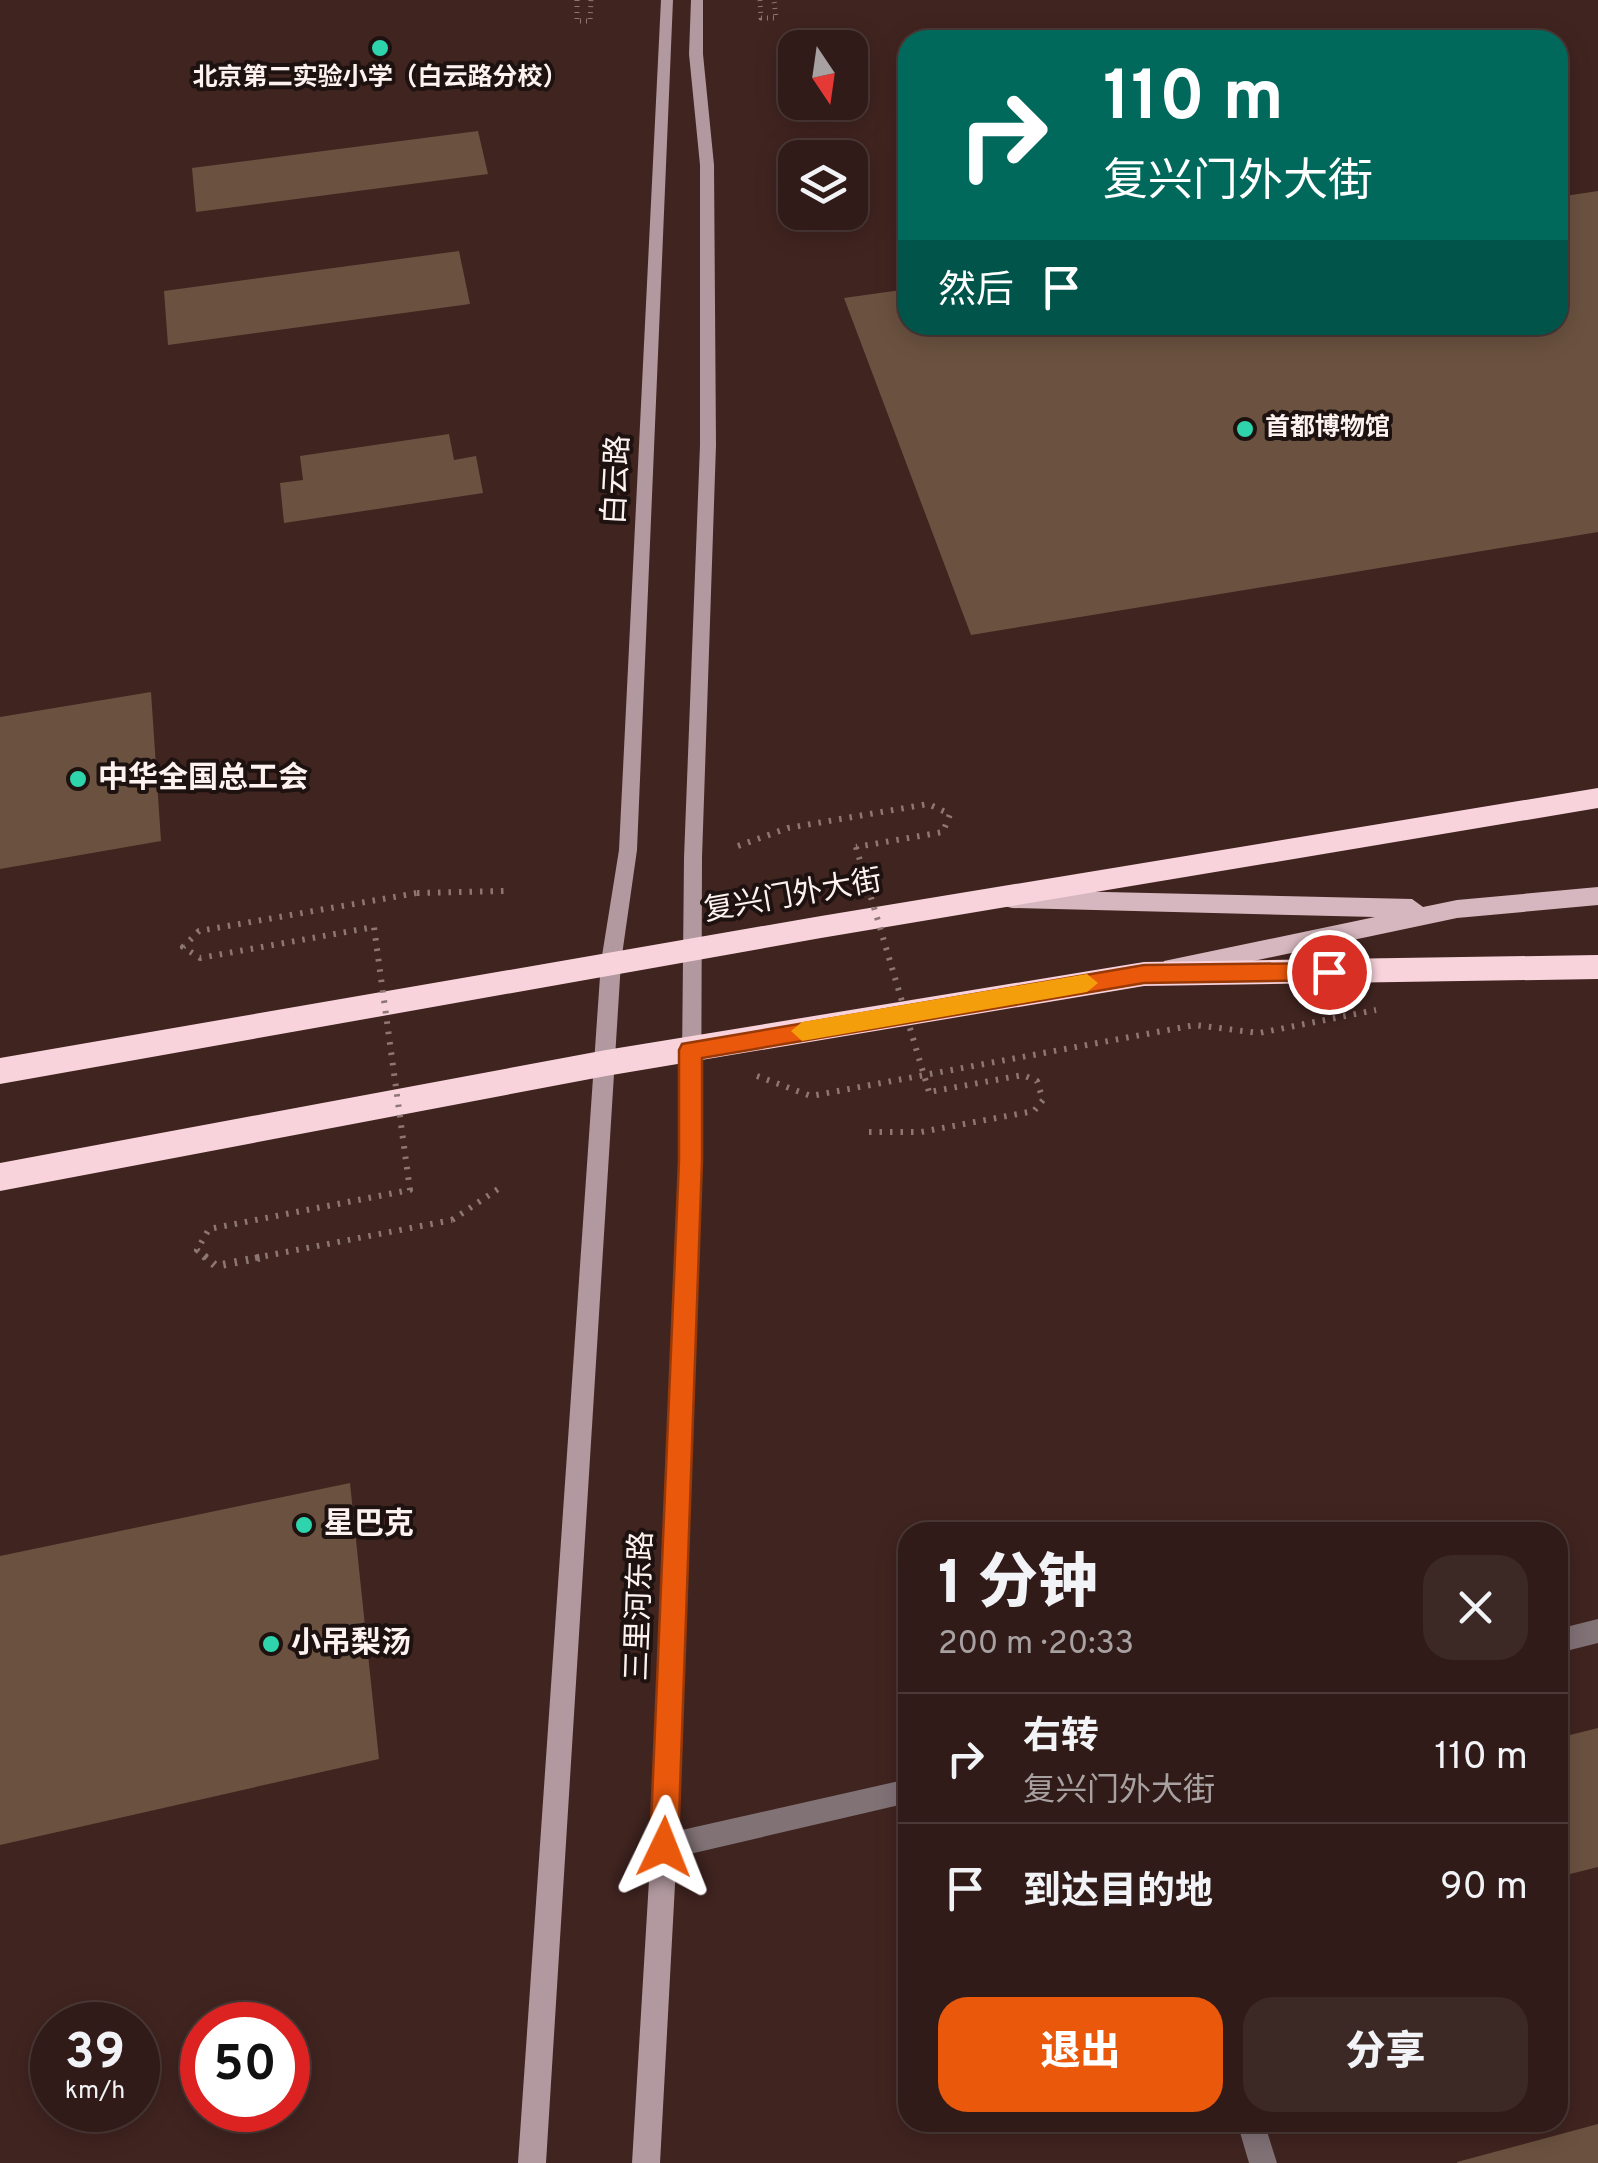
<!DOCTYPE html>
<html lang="zh">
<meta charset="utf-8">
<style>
body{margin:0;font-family:Overpass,"Noto Sans SC",sans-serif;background:#3c2825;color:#f1f3f6;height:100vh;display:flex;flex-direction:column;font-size:38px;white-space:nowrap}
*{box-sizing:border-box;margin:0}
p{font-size:32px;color:#a8a1a2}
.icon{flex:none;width:55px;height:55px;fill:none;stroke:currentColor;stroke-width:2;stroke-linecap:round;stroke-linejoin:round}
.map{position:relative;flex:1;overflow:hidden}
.details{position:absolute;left:898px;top:1522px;width:670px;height:610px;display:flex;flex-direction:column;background:#301b18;border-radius:30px;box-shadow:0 5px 25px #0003,0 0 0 2px #4b3937}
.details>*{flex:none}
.banner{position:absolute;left:898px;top:30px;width:670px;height:305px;border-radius:30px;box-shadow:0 5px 25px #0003,0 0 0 2px #4b3937;background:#00695c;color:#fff;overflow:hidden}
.needle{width:65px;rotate:167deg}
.controls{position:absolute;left:778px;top:30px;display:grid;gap:20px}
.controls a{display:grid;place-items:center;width:90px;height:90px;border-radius:20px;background:#301b18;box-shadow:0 5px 25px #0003,0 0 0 2px #4b3937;font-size:50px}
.speed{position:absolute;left:30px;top:2002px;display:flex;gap:20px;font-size:50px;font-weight:700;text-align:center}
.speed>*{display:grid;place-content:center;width:130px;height:130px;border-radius:50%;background:#301b18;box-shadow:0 5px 25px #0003,0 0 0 2px #4b3937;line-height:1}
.speed small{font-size:25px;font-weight:400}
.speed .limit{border:15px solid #d22;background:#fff;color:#111}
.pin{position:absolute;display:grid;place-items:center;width:85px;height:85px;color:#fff;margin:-42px;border:5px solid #fff;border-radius:50%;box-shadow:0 2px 10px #0007}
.me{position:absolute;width:110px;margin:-55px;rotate:2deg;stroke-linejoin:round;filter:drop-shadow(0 0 8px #0008)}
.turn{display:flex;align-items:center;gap:35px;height:210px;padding:0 40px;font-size:45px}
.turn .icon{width:130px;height:130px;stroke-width:2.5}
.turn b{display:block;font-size:70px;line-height:85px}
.then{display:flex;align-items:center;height:95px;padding:0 40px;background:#0003;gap:20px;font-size:38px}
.round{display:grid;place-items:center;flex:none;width:105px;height:105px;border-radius:30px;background:#3c2825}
.summary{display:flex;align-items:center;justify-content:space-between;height:170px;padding:0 40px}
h1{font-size:60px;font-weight:800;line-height:75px}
.action{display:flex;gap:20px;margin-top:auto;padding:20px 40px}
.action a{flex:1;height:115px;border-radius:30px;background:#ea580c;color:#fff;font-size:40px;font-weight:800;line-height:115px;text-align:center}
.action a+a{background:#3c2825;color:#f1f3f6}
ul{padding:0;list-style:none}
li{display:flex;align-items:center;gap:30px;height:130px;padding:0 40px;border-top:2px solid #4b3937}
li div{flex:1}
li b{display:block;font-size:38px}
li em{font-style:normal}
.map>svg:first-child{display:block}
</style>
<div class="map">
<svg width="1598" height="2163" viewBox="0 0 1598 2163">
<rect width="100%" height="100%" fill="#402420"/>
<path fill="#6b5240" d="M478,131L488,174L196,212L192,168Z
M1598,191V532L971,635L844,298L908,289V325H1558V197Z
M459,251L470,304L168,345L164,291Z
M449,434L454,460L476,456L483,493L284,523L280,483L303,480L300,456Z
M151,692L161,841L0,869V717Z
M350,1483L379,1759L0,1845V1556Z
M1598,1728V1867L1558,1877V1738Z
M1598,2124V2163H1457V2162Z"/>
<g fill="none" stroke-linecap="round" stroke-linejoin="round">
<path stroke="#8d7774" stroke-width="5" stroke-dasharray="1 5" stroke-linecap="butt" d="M577,0V21H590L591,0
M760,0L761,18H776L774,0"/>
<path stroke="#8d7774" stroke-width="6" stroke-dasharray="2.5 8" stroke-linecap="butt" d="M738,846L788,828L928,804L950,814L943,832L856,847
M417,893L505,891
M757,1076L811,1096L1195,1025L1259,1033L1376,1010
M869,1132H921L1034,1111L1043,1100L1037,1081L1023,1075L929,1092
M452,1220L504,1185"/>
<path fill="#817276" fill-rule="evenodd" d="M1598,1619V1643L1558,1653V1629Z
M908,1779V1803L664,1860L655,1856L651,1847L655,1838L664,1834Z
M1237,2122H1264L1277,2163H1249Z"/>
<path fill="#b1999f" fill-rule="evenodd" d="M661,0H673L637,850L621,962L546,2163H518L601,962L619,850Z
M691,0H703V54L714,165L716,445L702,858L701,1161L677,1847L660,2163H632L651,1847L681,1161L684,858L700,445V165L689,54Z"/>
<path fill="#d6b7bf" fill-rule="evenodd" d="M1598,887V905L1457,918L1173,978L1164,975L1161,968L1164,961L1375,917L1012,908L1004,906L1000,899L1004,892L1012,890L1412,899L1423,907L1457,900Z"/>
<path fill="#f8d3dc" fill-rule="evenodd" d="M1598,788V808L821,938L0,1084V1058L821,916Z
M1598,955V979L1144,986L606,1076L0,1191V1163L606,1050L1144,962Z"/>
<path stroke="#8d7774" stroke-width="6" stroke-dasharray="2.5 8" stroke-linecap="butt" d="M856,847L929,1092
M207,1258L197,1250L209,1229L410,1190L374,927L200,958L183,947L199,931L417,893
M255,1258L452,1220"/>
<path stroke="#8d7774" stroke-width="8" stroke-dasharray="2.5 9" stroke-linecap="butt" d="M204,1256L216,1266L268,1256"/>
</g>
<path fill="#ea580c" stroke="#983908" stroke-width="2.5" d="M1329,963L1340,972L1329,980L1144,983L702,1058V1161L678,1847L674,1857L664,1861L654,1857L650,1847L679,1161V1050L682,1044L1144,965Z"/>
<path fill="#f59e0b" d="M1087,974L1098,983L1087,992L802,1041L791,1031L802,1022Z"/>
<g fill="#2ed4ab" stroke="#1e1210" stroke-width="4">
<circle cx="380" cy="48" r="10"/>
<circle cx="1245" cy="429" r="10"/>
<circle cx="78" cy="779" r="10"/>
<circle cx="304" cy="1525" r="10"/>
<circle cx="271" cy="1644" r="10"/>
</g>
<g text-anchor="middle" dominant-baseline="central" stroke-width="8" stroke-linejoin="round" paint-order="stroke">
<g font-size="25" font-weight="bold" fill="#fef2f0" stroke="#1e1210">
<text x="380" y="79">北京第二实验小学（白云路分校）</text>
<text x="1265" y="429" text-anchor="start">首都博物馆</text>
</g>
<g font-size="30" fill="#fef2f0" stroke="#1e1210">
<text transform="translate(618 480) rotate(-87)">白云路</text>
<text transform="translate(793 897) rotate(-10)">复兴门外大街</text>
<text transform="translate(641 1606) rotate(-88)">三里河东路</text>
</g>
<g font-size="30" font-weight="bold" fill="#fef2f0" stroke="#1e1210" text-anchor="start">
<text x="98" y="779">中华全国总工会</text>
<text x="324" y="1525">星巴克</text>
<text x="291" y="1644">小吊梨汤</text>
</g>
</g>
</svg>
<div class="controls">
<a><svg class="needle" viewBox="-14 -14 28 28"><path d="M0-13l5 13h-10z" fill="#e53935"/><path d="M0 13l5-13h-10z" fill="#a8a1a2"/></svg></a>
<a><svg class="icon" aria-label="layers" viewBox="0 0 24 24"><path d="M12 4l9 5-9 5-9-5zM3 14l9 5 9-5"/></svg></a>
</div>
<div class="speed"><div>39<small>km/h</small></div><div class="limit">50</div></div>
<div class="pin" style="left:1329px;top:972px;background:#d93025"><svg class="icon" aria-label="arrive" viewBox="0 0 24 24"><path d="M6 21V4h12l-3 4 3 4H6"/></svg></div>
<svg class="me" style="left:664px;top:1847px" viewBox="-20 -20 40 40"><path d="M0-17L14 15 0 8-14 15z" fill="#ea580c" stroke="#fff" stroke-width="4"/></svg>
<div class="banner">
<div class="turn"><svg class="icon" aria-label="right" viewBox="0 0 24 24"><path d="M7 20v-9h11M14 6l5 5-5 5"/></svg><div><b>110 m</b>复兴门外大街</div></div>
<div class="then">然后<svg class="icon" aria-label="arrive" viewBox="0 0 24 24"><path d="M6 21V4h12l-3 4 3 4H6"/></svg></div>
</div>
<section class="details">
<div class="summary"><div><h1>1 分钟</h1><p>200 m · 20:33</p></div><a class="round"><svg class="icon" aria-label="close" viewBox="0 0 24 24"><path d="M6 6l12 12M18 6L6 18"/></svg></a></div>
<ul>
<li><svg class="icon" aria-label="right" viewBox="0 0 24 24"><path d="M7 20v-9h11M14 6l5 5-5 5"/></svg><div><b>右转</b><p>复兴门外大街</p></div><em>110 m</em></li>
<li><svg class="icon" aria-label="arrive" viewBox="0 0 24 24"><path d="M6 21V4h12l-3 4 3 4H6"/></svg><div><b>到达目的地</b></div><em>90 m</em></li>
</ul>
<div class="action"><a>退出</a><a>分享</a></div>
</section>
</div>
